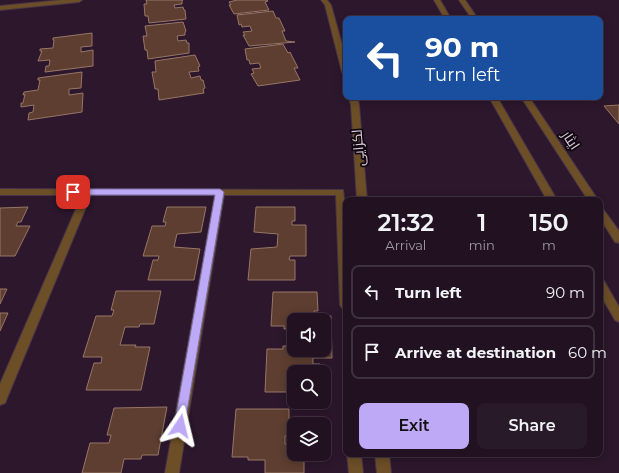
<!DOCTYPE html>
<meta charset="utf-8">
<style>
body{margin:0;font-family:Montserrat,Cairo,sans-serif;background:#291a2a;color:#f1f3f6;height:100vh;display:flex;flex-direction:column;font-size:15px;white-space:nowrap}
*{box-sizing:border-box;margin:0}
p{font-size:13px;color:#a29da5}
.icon{flex:none;width:22px;height:22px;fill:none;stroke:currentColor;stroke-width:2;stroke-linecap:round;stroke-linejoin:round}
.map{position:relative;flex:1;overflow:hidden}
.side{position:absolute;left:343px;top:197px;width:260px;height:260px;display:flex;flex-direction:column;background:#211121;border-radius:8px;box-shadow:0 2px 10px #0003,0 0 0 1px #3e313f}
.side>*{flex:none}
.banner{position:absolute;left:343px;top:16px;width:260px;height:84px;border-radius:8px;box-shadow:0 2px 10px #0003,0 0 0 1px #3e313f;background:#1a4fa0;color:#fff;overflow:hidden}
.fabs{position:absolute;left:287px;top:313px;display:grid;gap:8px}
.fabs a{display:grid;place-items:center;width:44px;height:44px;border-radius:8px;background:#211121;box-shadow:0 2px 10px #0003,0 0 0 1px #3e313f;font-size:20px}
.pin{position:absolute;display:grid;place-items:center;width:34px;height:34px;color:#fff;margin:-17px;border-radius:8px;box-shadow:0 2px 6px #0006}
.me{position:absolute;width:44px;margin:-22px;rotate:10deg;stroke-linejoin:round;filter:drop-shadow(0 0 3px #0008)}
.turn{display:flex;align-items:center;gap:14px;height:84px;padding:0 16px;font-size:18px}
.turn .icon{width:52px;height:52px;stroke-width:2.5}
.turn b{display:block;font-size:28px;line-height:34px}
.eta{display:flex;justify-content:space-evenly;align-items:center;height:68px;text-align:center}
.eta b{font-size:24px;font-weight:600;line-height:28px}
.button{display:flex;gap:8px;margin-top:auto;padding:8px 16px}
.button a{flex:1;height:46px;border-radius:8px;background:#bda9f5;color:#111;font-size:16px;font-weight:600;line-height:46px;text-align:center}
.button a+a{background:#291a2a;color:#f1f3f6}
ul{padding:0;list-style:none}
li{display:flex;align-items:center;gap:12px;height:54px;margin:0 8px 6px;padding:0 8px;border:2px solid #3e313f;border-radius:8px}
li div{flex:1}
li b{display:block;font-size:15px}
li em{font-style:normal}
.map>svg:first-child{display:block}
</style>
<div class="map">
<svg width="619" height="473" viewBox="0 0 619 473">
<rect width="100%" height="100%" fill="#2c172c"/>
<path fill="#5d3e30" stroke="#987666" d="M146,0H183L182,1V4L174,5L175,8L183,7L184,10H185L186,19L149,23L148,16H145L144,4H147Z
M237,0H267L268,1L265,2L269,10L234,14L229,5H231L229,2Z
M273,11L276,18H279L285,31H282L286,41L295,42L249,46L243,35H245L243,32L252,31L250,26L242,27L241,24L239,25L237,15Z
M183,22L186,31L185,32V35L177,36L178,41L186,40L187,43H189V53L148,59L147,50H145L143,36H147L145,26Z
M92,33V46L81,47V52L93,50V66L45,72L46,66H49L50,60L38,61L42,51H40V49L53,48L54,40H53V38Z
M283,44L288,53L290,52L298,68H294L300,80L258,86L251,74L254,73L252,69L261,68L259,63L250,64L249,60H247L245,49Z
M195,55L200,66L198,67L199,71L189,72L191,78L200,76L201,80H203L205,88L203,89L204,93L159,100L158,89H155L152,72H156L155,61Z
M82,72L81,88L69,89V95L83,93L82,112L28,120L29,113L33,112L34,105L21,107V103H23L25,94L23,95L24,92L38,90L40,80H38V78Z
M619,105V124L604,106Z
M28,207L21,222H18L16,226H30L15,256H0V208Z
M167,207H206L201,232L177,234L174,247L200,249L194,280H148L153,260H158L159,256H143L152,226H165L166,222H163Z
M256,207H295V221H292V225H306V256H290L289,260H295V280H248L251,249L277,247L278,234L254,232Z
M0,289H7L0,304Z
M116,291H161L154,324H140L139,327H125L120,345H136L135,347H150L141,390H86L94,363H101L102,357H83L96,316H112L114,310H111Z
M273,292H317L318,311H314L315,317L331,316L332,358H313V364H320V372H294V392H265L267,349H283V346H294V350H324V320H294V328L284,329V326H271Z
M0,313H8L0,331Z
M167,407L158,455H142L141,459H124L121,473H82L90,443H109L111,435H107L114,408Z
M236,409H289V436H285V444H294V454H304V473H265V460H248V457H232Z"/>
<g fill="none" stroke-linecap="round" stroke-linejoin="round">
<g stroke="#483448" stroke-width="2">
<path id="minor" d="M62,0H82L79,2L0,10V6Z
M321,0H327L331,5L346,59V74L342,72L325,5Z
M349,97H357L359,105L367,200H357L351,105Z
M0,189L343,190L346,214V310L342,308L340,305L336,195H224L179,473H165L215,195H91L5,403L0,405V384L82,195H0Z
M347,454H361L363,473H349Z
M375,454H389L391,473H377Z"/>
</g>
<g stroke="#483448" stroke-width="2">
<path id="tertiary" d="M434,0H440L451,19H445Z
M459,0H465L478,19H472Z
M489,97H497L557,200H547Z
M521,97H529L598,200H588Z
M600,208L603,209L619,231V243L615,242L600,218Z
M600,280L604,281L619,307V322L615,320L600,294Z"/>
</g>
<use href="#minor" fill="#6c4e27" fill-rule="evenodd"/>
<use href="#tertiary" fill="#6c4e27" fill-rule="evenodd"/>
</g>
<path fill="#bda9f5" stroke="#7b6e9f" d="M73,189H220L224,192L184,430L180,432L176,430L174,426L215,195H73L69,192Z"/>
<g text-anchor="middle" dominant-baseline="central" stroke-width="3.5" stroke-linejoin="round" paint-order="stroke">
<g font-size="14" fill="#daccda" stroke="#0f060f">
<text transform="translate(571 140) rotate(56)">ایثار</text>
<text transform="translate(358 148) rotate(-95)">لکزایی</text>
</g>
</g>
</svg>
<div class="fabs">
<a><svg class="icon" aria-label="sound" viewBox="0 0 24 24"><path d="M4 9h4l5-4v14l-5-4H4zM17 9q2 3 0 6"/></svg></a>
<a><svg class="icon" aria-label="search" viewBox="0 0 24 24"><circle cx="10" cy="10" r="6"/><path d="M15 15l6 6"/></svg></a>
<a><svg class="icon" aria-label="layers" viewBox="0 0 24 24"><path d="M12 4l9 5-9 5-9-5zM3 14l9 5 9-5"/></svg></a>
</div>
<div class="pin" style="left:73px;top:192px;background:#d93025"><svg class="icon" aria-label="arrive" viewBox="0 0 24 24"><path d="M6 21V4h12l-3 4 3 4H6"/></svg></div>
<svg class="me" style="left:180px;top:426px" viewBox="-20 -20 40 40"><path d="M0-17L14 15 0 8-14 15z" fill="#bda9f5" stroke="#fff" stroke-width="4"/></svg>
<div class="banner">
<div class="turn"><svg class="icon" aria-label="left" viewBox="0 0 24 24"><path d="M17 20v-9H6M10 6l-5 5 5 5"/></svg><div><b>90 m</b>Turn left</div></div>
</div>
<section class="side">
<div class="eta">
<div><b>21:32</b><p>Arrival</p></div>
<div><b>1</b><p>min</p></div>
<div><b>150</b><p>m</p></div>
</div>
<ul>
<li><svg class="icon" aria-label="left" viewBox="0 0 24 24"><path d="M17 20v-9H6M10 6l-5 5 5 5"/></svg><div><b>Turn left</b></div><em>90 m</em></li>
<li><svg class="icon" aria-label="arrive" viewBox="0 0 24 24"><path d="M6 21V4h12l-3 4 3 4H6"/></svg><div><b>Arrive at destination</b></div><em>60 m</em></li>
</ul>
<div class="button"><a>Exit</a><a>Share</a></div>
</section>
</div>
